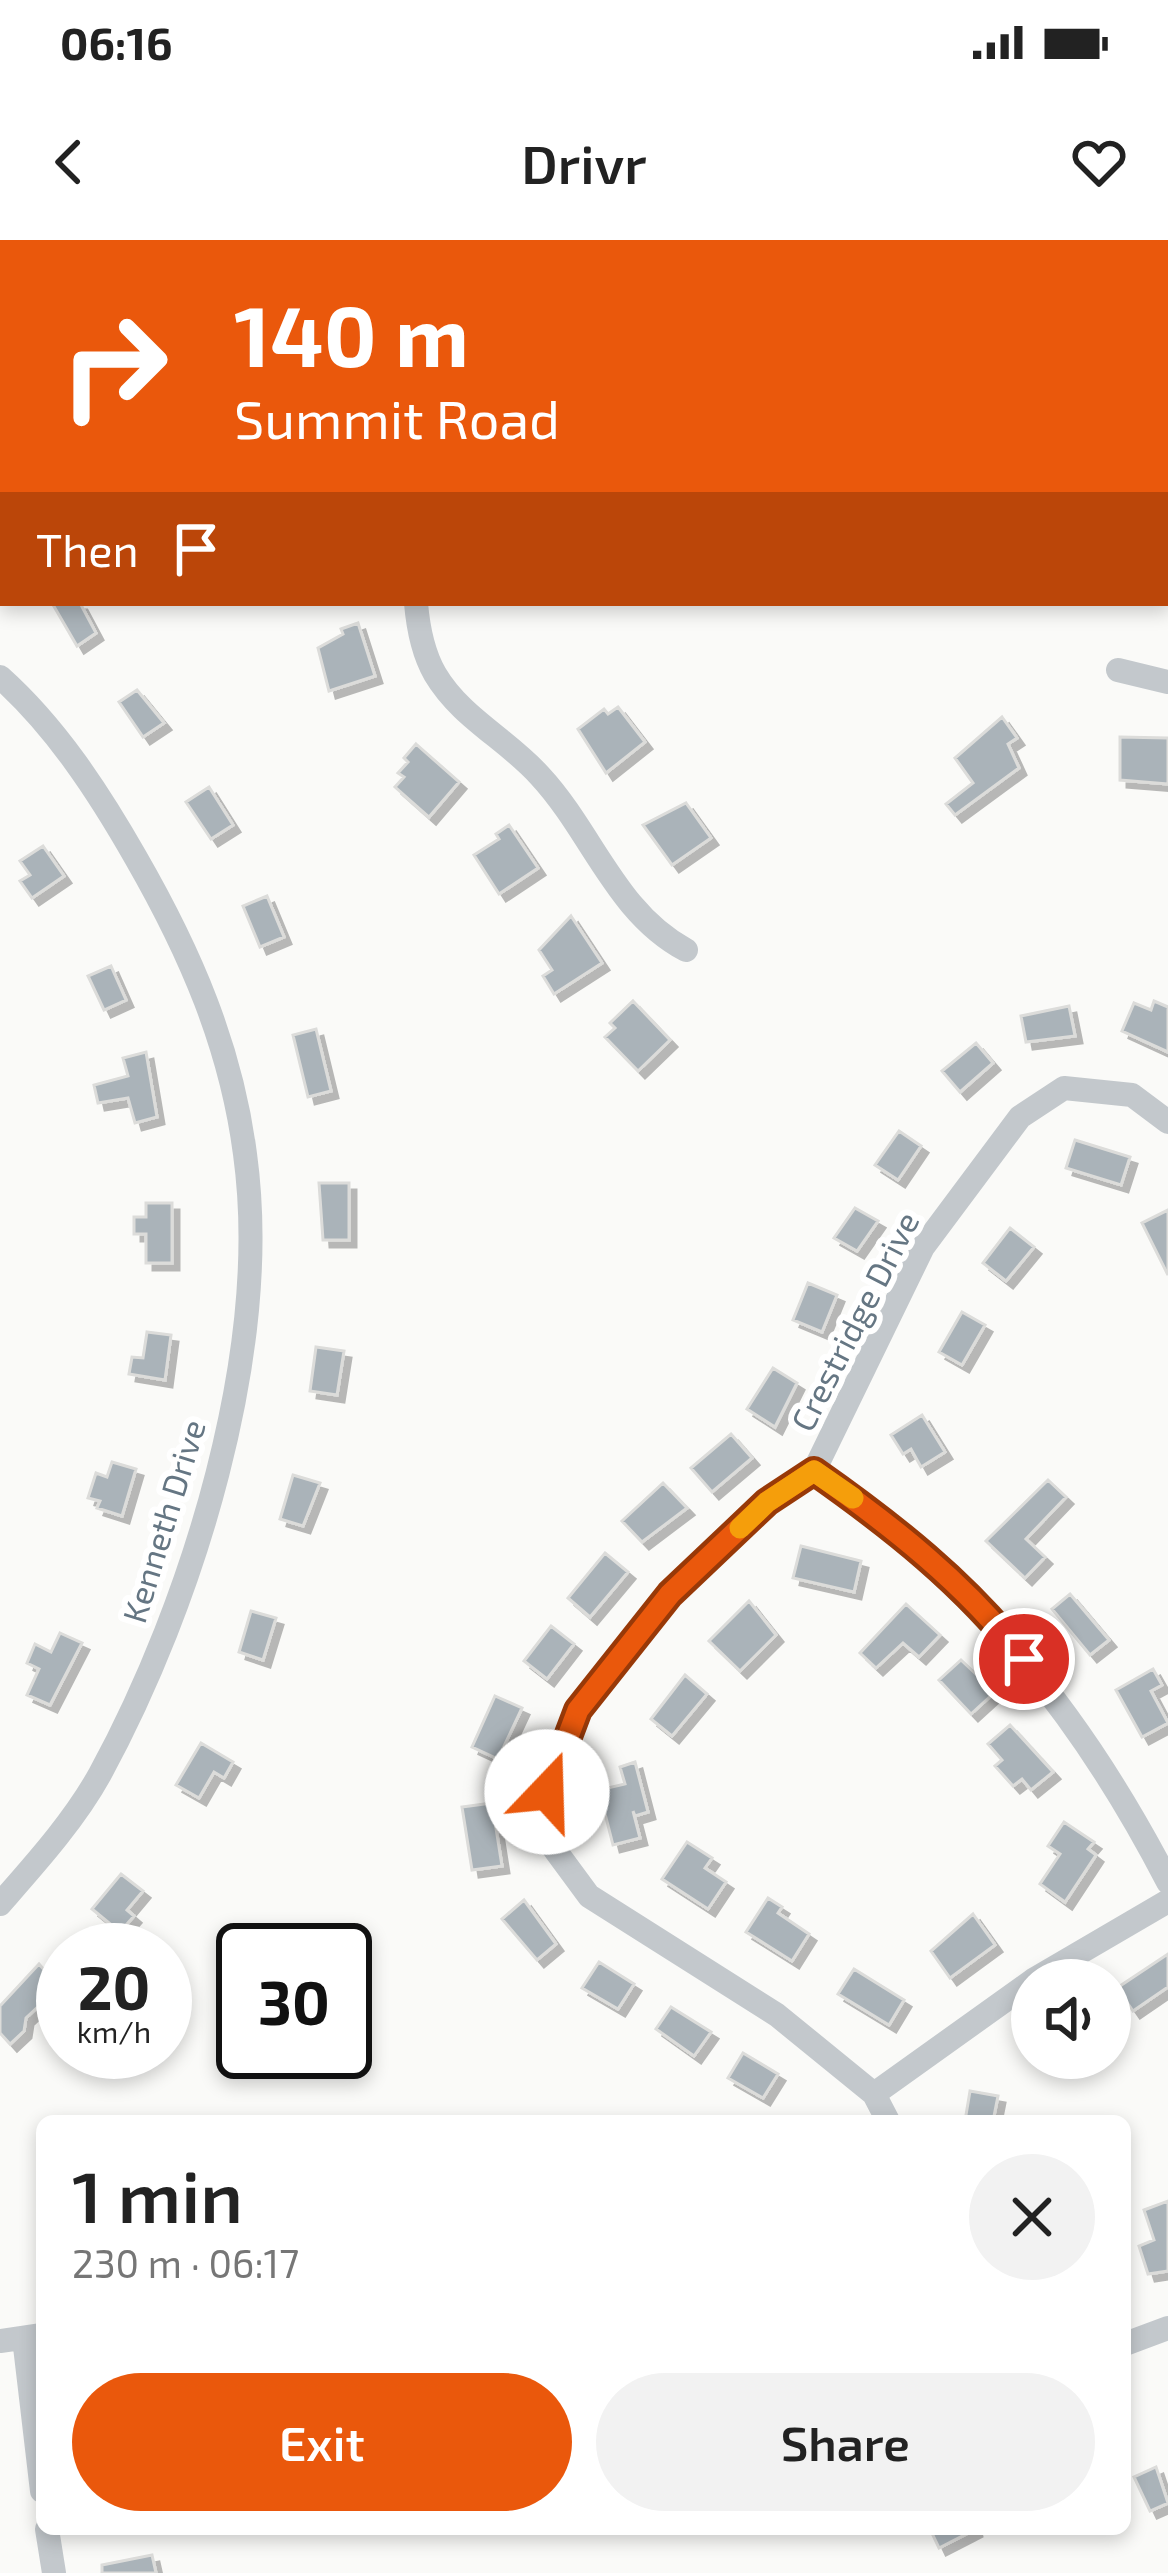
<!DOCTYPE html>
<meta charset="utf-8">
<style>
body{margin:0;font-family:"Exo 2",sans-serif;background:#f2f2f2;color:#222;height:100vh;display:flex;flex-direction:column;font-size:45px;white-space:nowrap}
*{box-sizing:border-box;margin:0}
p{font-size:39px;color:#767676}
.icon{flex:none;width:66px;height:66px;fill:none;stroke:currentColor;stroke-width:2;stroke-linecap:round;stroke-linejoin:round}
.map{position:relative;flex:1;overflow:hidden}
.side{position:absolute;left:36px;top:1875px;width:1095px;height:420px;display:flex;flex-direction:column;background:#fff;border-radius:18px;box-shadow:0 6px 18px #0003}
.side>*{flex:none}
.guide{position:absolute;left:0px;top:0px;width:1170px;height:366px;box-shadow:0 6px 18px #0003;background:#ea580c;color:#fff;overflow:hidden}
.fabs{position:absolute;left:1011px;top:1719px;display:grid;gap:24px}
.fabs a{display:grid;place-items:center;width:120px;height:120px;border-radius:50%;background:#fff;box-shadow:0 6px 18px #0003;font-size:60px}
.speed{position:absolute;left:36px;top:1683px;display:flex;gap:24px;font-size:60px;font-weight:700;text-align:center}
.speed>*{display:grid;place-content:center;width:156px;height:156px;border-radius:50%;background:#fff;box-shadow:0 6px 18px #0003;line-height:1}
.speed small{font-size:30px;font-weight:400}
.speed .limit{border:6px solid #111;border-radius:18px;background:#fff;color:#111}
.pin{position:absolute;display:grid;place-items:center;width:102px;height:102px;color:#fff;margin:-51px;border:6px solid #fff;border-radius:50%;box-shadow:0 3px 12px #0007}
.me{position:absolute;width:132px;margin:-66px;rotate:21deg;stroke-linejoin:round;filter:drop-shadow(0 0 9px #0008)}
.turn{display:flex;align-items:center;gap:42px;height:252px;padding:0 36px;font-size:54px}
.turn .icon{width:156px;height:156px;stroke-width:2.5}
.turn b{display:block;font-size:84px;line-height:102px}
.then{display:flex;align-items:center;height:114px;padding:0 36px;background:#0003;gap:24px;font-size:45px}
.round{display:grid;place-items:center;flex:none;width:126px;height:126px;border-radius:63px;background:#f2f2f2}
.head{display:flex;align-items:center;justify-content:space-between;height:204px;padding:0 36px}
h1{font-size:72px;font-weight:600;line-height:90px}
.action{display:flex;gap:24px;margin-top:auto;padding:24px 36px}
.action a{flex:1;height:138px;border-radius:72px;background:#ea580c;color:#fff;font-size:48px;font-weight:600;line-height:138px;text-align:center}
.action a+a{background:#f2f2f2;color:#222}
.status{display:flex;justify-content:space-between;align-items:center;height:84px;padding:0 60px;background:#fff;direction:ltr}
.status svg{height:33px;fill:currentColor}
header{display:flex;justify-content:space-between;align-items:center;height:156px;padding:0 36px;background:#fff;font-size:54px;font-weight:600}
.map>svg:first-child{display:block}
</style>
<div class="status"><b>06:16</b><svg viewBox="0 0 49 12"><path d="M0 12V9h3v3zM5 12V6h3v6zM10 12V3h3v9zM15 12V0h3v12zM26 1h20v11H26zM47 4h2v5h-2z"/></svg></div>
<header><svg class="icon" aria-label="back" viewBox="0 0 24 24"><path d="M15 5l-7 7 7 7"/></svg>Drivr<svg class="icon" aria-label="heart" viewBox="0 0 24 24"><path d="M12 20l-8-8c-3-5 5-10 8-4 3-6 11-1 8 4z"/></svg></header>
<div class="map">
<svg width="1168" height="2333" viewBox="0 0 1168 2333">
<defs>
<filter id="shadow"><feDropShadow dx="7" dy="7" stdDeviation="0" flood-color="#0004"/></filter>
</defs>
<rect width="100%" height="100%" fill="#fafaf8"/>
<path fill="#aab3b9" stroke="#dcdcda" stroke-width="3" filter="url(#shadow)" d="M52,363H80L96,393L77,406Z
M358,383L375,436L329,451L318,408L343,394L341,389Z
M137,450L164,483L143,497L119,462Z
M618,467L645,502L606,533L578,489L604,469L608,474Z
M1002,477L1017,498L1008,504L1019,528L955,575L946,564L973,543L955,518Z
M1120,497L1168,498V544L1120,540Z
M416,504L459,542L429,577L395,547L404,537L398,533L408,522L404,518Z
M209,547L233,585L211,599L186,562Z
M686,563L711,598L672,625L643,585Z
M509,585L538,628L499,654L474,615L499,599L496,594Z
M43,606L64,636L32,658L20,641L30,635L20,621Z
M267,656L284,697L260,707L243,666Z
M571,676L602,723L554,754L543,736L552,730L539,710Z
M111,726L126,760L104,770L88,736Z
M633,761L670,800L638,831L605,797L615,788L610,783Z
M1154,761L1168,767V812L1122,791L1134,763L1151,770Z
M1069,766L1075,796L1026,802L1021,776Z
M316,789L331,851L308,857L293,795Z
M976,803L993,823L960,852L942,831Z
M146,812L157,877L135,883L128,858L98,863L94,845L128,836L123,818Z
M899,891L921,906L898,940L875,925Z
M1075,900L1130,917L1121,945L1066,928Z
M319,943H349V1000H323Z
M146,963H172V1023H146V994H134V977H146Z
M855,968L878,981L857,1011L834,998Z
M1168,970V1035L1142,983Z
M1010,988L1034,1007L1006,1041L983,1023Z
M808,1043L837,1055L822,1092L793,1080Z
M962,1072L985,1085L962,1125L939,1112Z
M147,1092L171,1095L165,1140L129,1134L132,1117L143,1118Z
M316,1107L344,1111L337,1155L310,1151Z
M773,1128L797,1143L775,1187L747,1169Z
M922,1175L945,1212L921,1227L911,1209L903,1214L891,1195Z
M731,1194L752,1218L712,1252L691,1228Z
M112,1222L136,1229L122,1276L97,1268L100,1261L88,1258L96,1233L107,1237Z
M293,1235L320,1243L303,1286L280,1279Z
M1048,1240L1066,1257L1026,1299L1045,1317L1025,1338L986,1301Z
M663,1243L687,1268L642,1302L622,1281Z
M801,1306L861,1321L854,1352L793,1338Z
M605,1313L628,1332L590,1377L568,1358Z
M1070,1354L1109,1400L1090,1415L1052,1369Z
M749,1361L776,1395L740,1431L709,1401Z
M906,1364L940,1395L919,1417L903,1403L876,1428L860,1413Z
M251,1371L276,1378L263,1420L239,1412Z
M551,1386L574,1404L547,1439L524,1421Z
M60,1393L82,1403L50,1465L27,1455L39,1429L27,1423L35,1404L51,1412Z
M961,1420L995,1452L971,1474L939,1440Z
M1153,1429L1162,1445L1151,1451L1168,1483L1142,1497L1116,1450Z
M685,1435L707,1454L672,1496L651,1479Z
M495,1456L522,1468L498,1519L472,1507Z
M1010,1485L1053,1532L1031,1550L1022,1539L1013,1546L995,1526L1002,1520L988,1504Z
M201,1503L233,1522L224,1538L214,1532L199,1558L176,1545Z
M635,1522L648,1572L635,1576L633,1571L640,1598L613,1605L599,1550L625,1544L620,1527Z
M492,1563L502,1626L472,1630L462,1567Z
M1064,1582L1094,1602L1088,1609L1096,1615L1065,1662L1040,1644L1060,1614L1048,1606Z
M687,1602L712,1618L705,1628L726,1642L708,1669L662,1639Z
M121,1634L143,1651L127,1670L134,1676L120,1692L92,1669Z
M768,1658L782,1667L778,1673L809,1694L792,1721L746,1692Z
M524,1660L556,1704L537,1720L502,1679Z
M973,1674L995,1705L950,1738L931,1711Z
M1168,1714V1747L1133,1771L1117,1748Z
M599,1722L634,1744L618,1769L582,1748Z
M39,1724L59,1747L26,1778L24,1791L10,1804L0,1793V1766Z
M854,1729L904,1760L889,1785L838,1754Z
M671,1767L711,1792L694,1816L656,1789Z
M743,1813L778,1834L763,1858L728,1838Z
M970,1851L998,1856L993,1881H965Z
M1168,1961V2031L1148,2034L1139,2006L1154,2000L1144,1970Z
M1156,2227L1168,2263L1150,2271L1134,2237Z
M930,2289H976L939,2308Z
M152,2315L156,2333H102V2325Z"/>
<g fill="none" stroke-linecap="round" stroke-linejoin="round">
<path stroke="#c3c8cc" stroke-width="24" d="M1042,0L1047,3
M171,3V0
M690,3L694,0
M1167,72H1168
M0,313L3,309
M416,363C418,387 423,413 435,434C461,478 507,499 540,536C592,592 616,673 686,710
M1118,430L1168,442
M0,437C56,487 99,553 136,618C190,712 231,806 245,914C272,1110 193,1363 100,1534C74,1581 35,1624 0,1664
M814,1231C974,1344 1078,1468 1168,1642
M1033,1740L1168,1661
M874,1854L1032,1741
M888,1881L874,1854L777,1775L589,1656L547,1599V1552L578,1470L671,1354L768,1262L814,1231L923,1007L1020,877L1064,848L1132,855L1168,882
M24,2098L42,2251
M0,2101L42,2095
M1125,2104L1168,2088
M47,2289L54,2333"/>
</g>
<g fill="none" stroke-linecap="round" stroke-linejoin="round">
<g stroke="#983908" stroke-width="30">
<path id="route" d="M547,1552L578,1470L670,1354L767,1262L814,1231C891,1285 966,1344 1024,1419"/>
</g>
<use href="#route" stroke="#ea580c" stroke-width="21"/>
<path stroke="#f59e0b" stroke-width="21" d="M740,1288L767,1262L814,1231L853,1258"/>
</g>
<g text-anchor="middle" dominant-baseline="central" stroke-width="12" stroke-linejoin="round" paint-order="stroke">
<g font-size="33" fill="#657683" stroke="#fff">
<text transform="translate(854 1081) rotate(-63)">Crestridge Drive</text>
<text transform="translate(163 1281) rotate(-73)">Kenneth Drive</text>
</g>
</g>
</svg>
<div class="fabs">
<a><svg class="icon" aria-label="sound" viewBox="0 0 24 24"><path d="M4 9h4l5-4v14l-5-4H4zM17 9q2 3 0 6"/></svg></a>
</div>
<div class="speed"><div>20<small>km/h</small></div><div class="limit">30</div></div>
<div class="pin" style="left:1024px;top:1419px;background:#d93025"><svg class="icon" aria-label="arrive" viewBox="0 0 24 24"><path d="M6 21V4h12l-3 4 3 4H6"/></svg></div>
<svg class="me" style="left:547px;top:1552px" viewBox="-20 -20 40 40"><circle r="19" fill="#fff"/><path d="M0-13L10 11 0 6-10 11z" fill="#ea580c"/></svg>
<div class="guide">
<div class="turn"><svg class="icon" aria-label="right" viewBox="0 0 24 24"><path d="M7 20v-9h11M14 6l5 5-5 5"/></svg><div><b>140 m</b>Summit Road</div></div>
<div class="then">Then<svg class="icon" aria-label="arrive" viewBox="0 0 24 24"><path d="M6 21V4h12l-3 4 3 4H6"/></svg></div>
</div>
<section class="side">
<div class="head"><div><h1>1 min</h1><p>230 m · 06:17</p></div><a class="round"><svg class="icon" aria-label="close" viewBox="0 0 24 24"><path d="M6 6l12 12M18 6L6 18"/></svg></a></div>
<div class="action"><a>Exit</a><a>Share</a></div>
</section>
</div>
